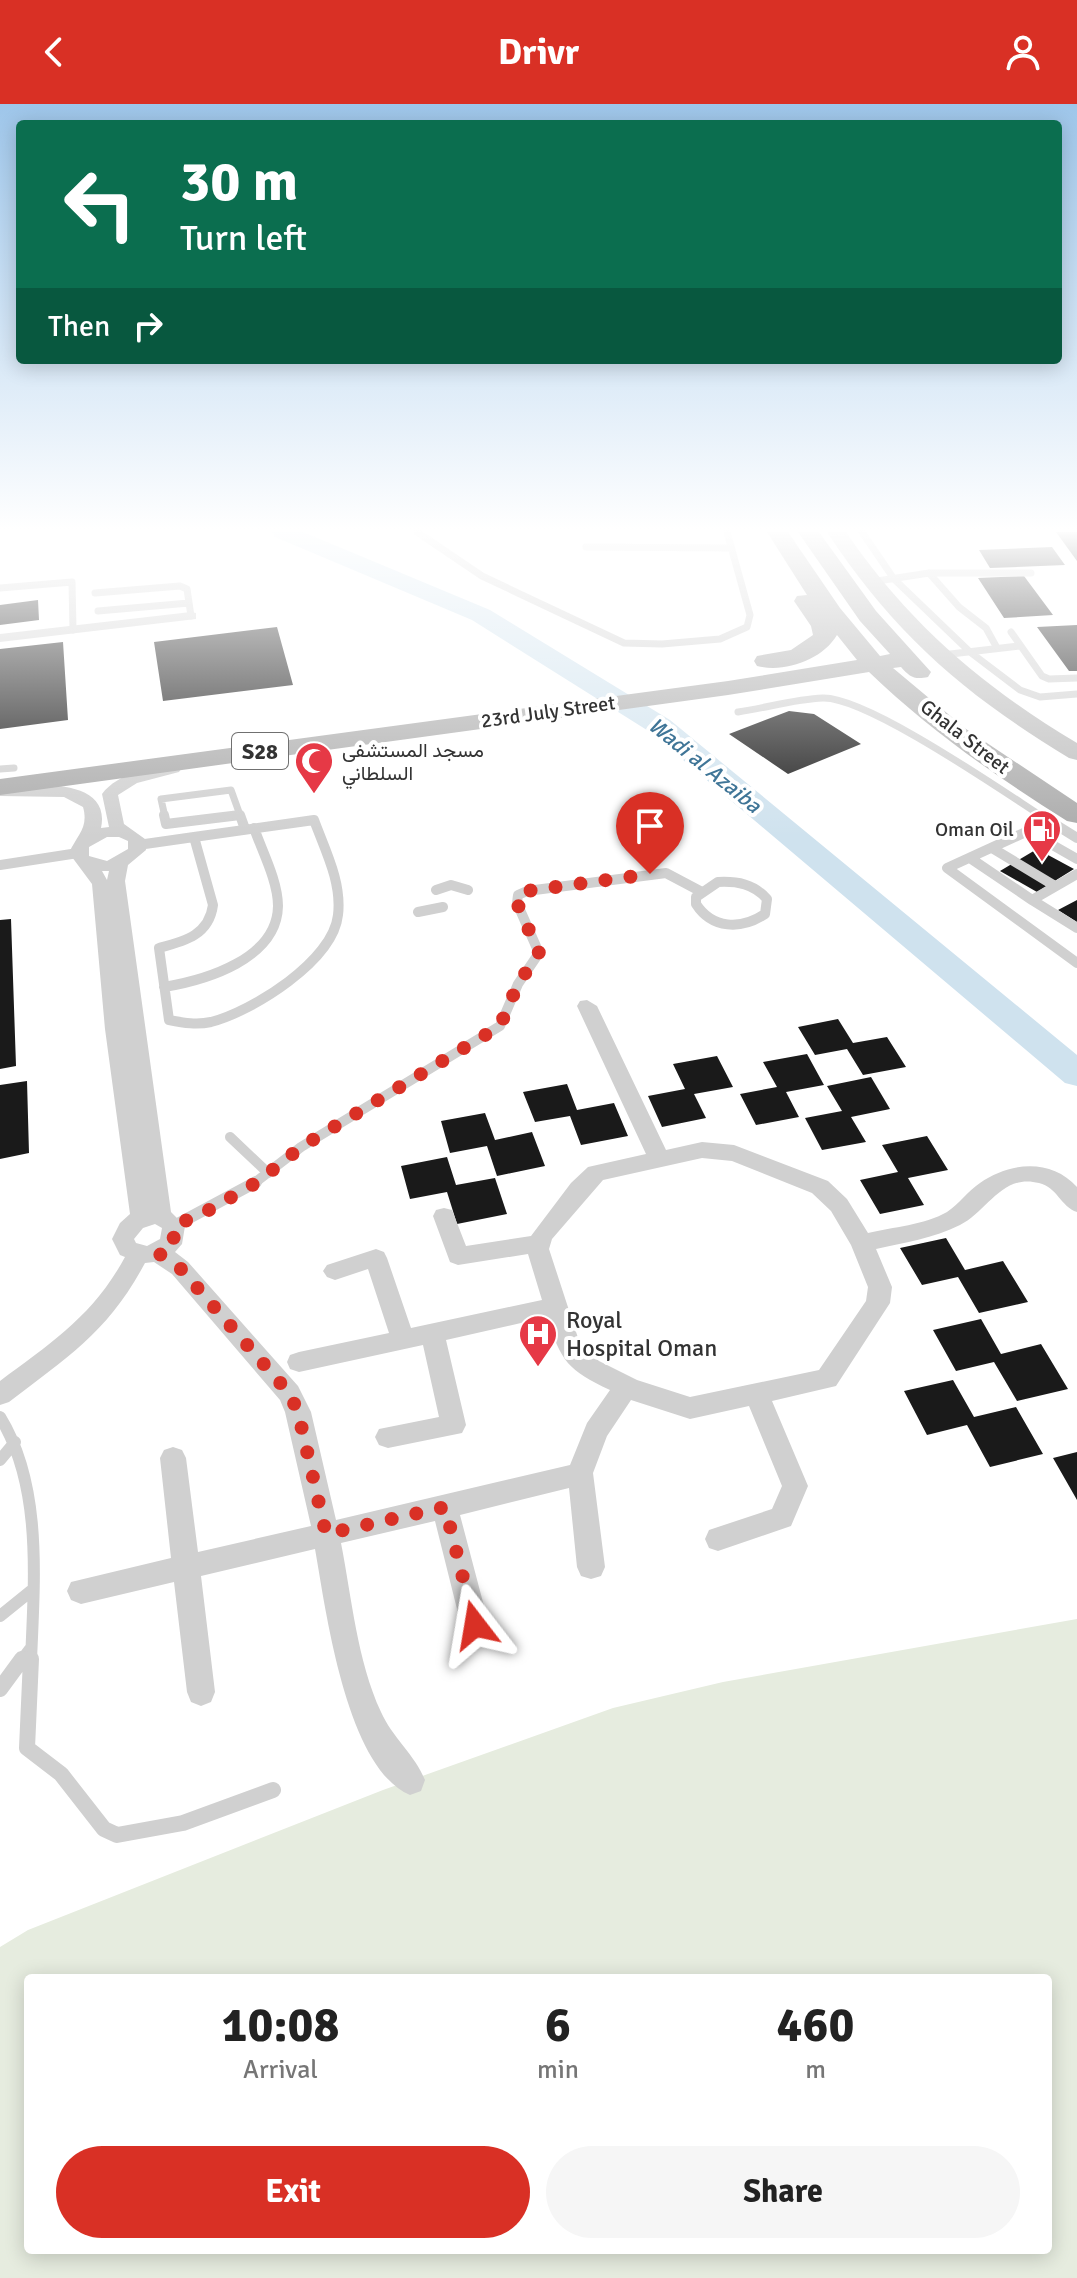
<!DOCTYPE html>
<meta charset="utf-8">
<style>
body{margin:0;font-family:Signika,Vazirmatn,sans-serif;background:#f6f6f6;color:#222;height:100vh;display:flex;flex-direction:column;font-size:30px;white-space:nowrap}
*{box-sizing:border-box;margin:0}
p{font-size:26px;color:#767676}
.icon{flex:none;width:44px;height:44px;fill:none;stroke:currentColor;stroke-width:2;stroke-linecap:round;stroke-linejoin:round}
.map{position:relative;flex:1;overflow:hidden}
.panel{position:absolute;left:24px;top:1870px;width:1028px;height:280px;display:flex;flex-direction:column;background:#fff;border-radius:8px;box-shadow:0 4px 20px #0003}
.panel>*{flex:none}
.top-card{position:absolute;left:16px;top:16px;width:1046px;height:244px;border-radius:8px;box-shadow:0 4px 20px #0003;background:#0b6e4f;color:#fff;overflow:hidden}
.pin{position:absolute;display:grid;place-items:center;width:68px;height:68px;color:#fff;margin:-82px -34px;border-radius:50% 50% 50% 0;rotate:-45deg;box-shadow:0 0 8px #0007}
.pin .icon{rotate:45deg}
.me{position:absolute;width:88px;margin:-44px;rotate:346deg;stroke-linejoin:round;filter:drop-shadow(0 0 6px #0008)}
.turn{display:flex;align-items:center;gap:28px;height:168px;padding:0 32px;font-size:36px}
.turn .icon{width:104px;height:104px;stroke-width:2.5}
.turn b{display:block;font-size:56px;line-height:68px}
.then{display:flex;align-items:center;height:76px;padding:0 32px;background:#0003;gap:16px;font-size:30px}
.eta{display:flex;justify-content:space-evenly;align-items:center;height:136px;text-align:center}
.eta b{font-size:48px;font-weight:700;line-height:56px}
.button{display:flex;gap:16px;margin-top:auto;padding:16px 32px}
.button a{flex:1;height:92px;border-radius:48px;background:#d93025;color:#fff;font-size:32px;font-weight:700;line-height:92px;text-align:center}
.button a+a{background:#f6f6f6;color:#222}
header{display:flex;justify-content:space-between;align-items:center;height:104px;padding:0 32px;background:#d93025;color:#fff;font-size:36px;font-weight:700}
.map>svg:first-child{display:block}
</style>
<header><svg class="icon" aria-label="back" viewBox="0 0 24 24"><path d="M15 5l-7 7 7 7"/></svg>Drivr<svg class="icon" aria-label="person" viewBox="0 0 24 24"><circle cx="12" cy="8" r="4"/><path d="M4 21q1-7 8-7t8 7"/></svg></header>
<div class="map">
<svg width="1077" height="2174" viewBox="0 0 1077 2174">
<rect width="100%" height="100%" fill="#fff"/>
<path fill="#e6ecdf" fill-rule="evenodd" d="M1077,1515V2174H0V1843L28,1826L383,1686L613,1604L723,1578ZM28,1874H1048V2146H28Z"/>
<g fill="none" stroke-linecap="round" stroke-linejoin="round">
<path fill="#cfe2ee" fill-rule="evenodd" d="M272,428H303L490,506L670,616L1077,951V982L1065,979L650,628L472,516L275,433Z"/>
</g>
<path fill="#1a1a1a" d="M1056,428H1077V457Z
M1052,443L1065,461L990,464L979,446Z
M1024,472L1053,511L1004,514L978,474Z
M38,496L39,516L0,521V501Z
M1077,521V567H1069L1037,523Z
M277,523L293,581L163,597L154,538Z
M63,538L68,616L0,625V545Z
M789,607L814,610L861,640L788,670L729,630Z
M1037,745L1074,765L1037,788L1000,767Z
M1077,796V818L1058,806Z
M11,815L16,962L0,965V816Z
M838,915L853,939L887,933L906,963L863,971L847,945L815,951L798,923Z
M807,950L824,981L786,988L799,1013L756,1021L740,990L777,983L763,958Z
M717,952L733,983L694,990L706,1014L662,1023L648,992L685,985L673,960Z
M871,973L890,1005L851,1013L866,1038L822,1046L805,1014L842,1007L827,982Z
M27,977L29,1049L0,1055V981Z
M567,980L577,1006L614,999L628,1032L581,1041L570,1012L535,1018L523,988Z
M485,1009L495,1036L532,1028L545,1062L497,1072L487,1042L450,1049L441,1017Z
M927,1032L948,1066L908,1074L924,1101L880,1110L860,1076L898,1068L882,1041Z
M447,1053L456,1081L495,1074L507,1110L457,1120L447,1088L410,1095L401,1062Z
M946,1134L965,1166L1003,1157L1028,1198L979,1209L958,1173L922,1181L900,1144Z
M981,1215L1001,1250L1041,1240L1068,1285L1017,1297L994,1258L956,1267L933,1226Z
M953,1276L974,1313L1016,1303L1043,1350L990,1363L967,1321L927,1331L904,1287Z
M1077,1348V1396L1053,1354Z"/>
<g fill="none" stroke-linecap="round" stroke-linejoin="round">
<path stroke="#d0d0d0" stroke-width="7" d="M417,428L482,472L624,539L662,540L720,535L747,523L750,511L727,428
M862,428L894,475L970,548L1020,586L1040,593L1077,590
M586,443L731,444
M929,469L959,503L986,524L997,544
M871,478L929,469H1031
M0,484L72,478L73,526
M95,489L180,482L187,485L191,512
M98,507L189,499
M1011,528L1042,572L1049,575L1077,574
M942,551L1019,542
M738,608C766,604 795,595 823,594C867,593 1001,686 1043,713
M0,665L14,664
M165,713L161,695L231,686L240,711
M225,713L240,711"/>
<path stroke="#d0d0d0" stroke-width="10" d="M164,711L166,720L240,711
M240,711L245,725
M1040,711L1077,734
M1041,712L1028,727L947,764L1077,859
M314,716C325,746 342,778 338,811C333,857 253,907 211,918C197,921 184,919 169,916L159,844C185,837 209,831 213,801L194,733Z
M1028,727L1077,755
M138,741L194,733
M992,744L1055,782
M970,754L1032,796L1077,770
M0,761L78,749
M718,778C737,777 754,780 767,795L765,810C741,826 712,825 696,800V793Z
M436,786L451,781L468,786
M1032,796L1077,824
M418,808L443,803
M164,883C206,876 277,855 278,802C278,777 262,747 254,724
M230,1033L268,1069
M253,1080L301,1043L500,922L518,880L539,849L517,799L518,791L527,787L666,769L700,787"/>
<path stroke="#d0d0d0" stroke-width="12" d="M174,1122L256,1078
M0,1313C43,1383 34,1477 31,1557
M0,1356L15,1338
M0,1512L31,1487
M21,1557L30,1545"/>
<path stroke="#d0d0d0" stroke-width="16" d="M31,1555L27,1644L61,1670L104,1725L117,1731L183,1719L273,1686
M0,1585L22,1555"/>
<path fill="#d0d0d0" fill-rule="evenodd" d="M191,508L196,509V515L0,538V530Z
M173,660L181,665L179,668L137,679L118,691L124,720L145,735L146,746L128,761L125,777L171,1108L185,1122L182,1140L175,1148L188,1158L298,1282L311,1308L336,1416L570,1361L587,1319L610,1286C568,1266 561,1258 547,1213L446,1236L466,1321L462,1329L388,1344L379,1341L375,1333L379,1325L439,1313L423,1241L299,1268L290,1265L287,1258L290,1251L299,1248L389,1229L368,1165L335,1176L327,1173L323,1167L327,1161L376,1145L384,1148L387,1154L411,1224L542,1196L528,1150L458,1161L450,1158L433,1112L436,1106L444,1104L452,1106L466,1142L531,1132L571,1079L588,1063L646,1050L577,902L580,897L587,896L597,902L666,1046L702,1038L734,1041L828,1077L847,1095L868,1129C893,1123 924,1121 947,1108C959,1100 968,1087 980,1079C1010,1058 1051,1054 1077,1083V1108C1061,1103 1057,1083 1039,1079C1002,1069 987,1108 960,1121C934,1134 903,1139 876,1145L892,1183L890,1199L836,1282L772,1297L808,1382L791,1422L718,1447L709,1444L705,1435L709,1426L772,1405L782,1382L749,1302L690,1315L631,1296L607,1332L593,1369L605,1463L601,1472L591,1475L581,1472L577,1463L569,1384L460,1411L489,1521L485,1530L475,1534L465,1530L461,1521L435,1417L341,1439C352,1495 357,1556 381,1608C392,1633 415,1651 425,1676L421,1687L410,1691C346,1664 326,1506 315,1445L201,1472L215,1588L211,1598L201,1602L191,1598L187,1588L174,1478L81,1500L71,1496L67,1487L71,1478L171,1454L160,1354L164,1346L173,1343L182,1346L186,1354L198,1448L311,1422L285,1308L280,1296L172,1170L154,1158L145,1159C108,1228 69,1252 9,1298L0,1301V1277C52,1238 93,1212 125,1153L120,1151L112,1135L120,1119L130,1110L105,925L92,780L69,749C77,731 89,724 83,703L64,693L0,692V682C31,681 112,672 101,724L109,723L102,690C119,668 147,666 173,660ZM107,733H119L128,737V745L107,757L89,752V743ZM102,767H109L107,776ZM702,1054L732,1057L812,1089L831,1107L851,1141L868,1183L866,1197L819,1266L690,1293L637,1276L599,1257L580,1240L549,1145L552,1135L603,1076ZM155,1120L162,1124L160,1135L147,1142L136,1139L134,1135L143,1124Z"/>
<path fill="#bdbdbd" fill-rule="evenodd" d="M827,428H846C908,519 983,583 1077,639V656L1069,654C964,590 895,531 827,428Z"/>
<path fill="#ababab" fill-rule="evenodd" d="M767,428H788L840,504L880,552L890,550L860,517L798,428H819L876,507L931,568L928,573C914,576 910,573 901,563L893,564L966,625L1077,699V719L1067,717C997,673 929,626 869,568L728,591L0,691V675L728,577L857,556L837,531C822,556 785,569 757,562L754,557L757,552L791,546L813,531L811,522L794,497L797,492L807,491Z"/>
</g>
<linearGradient id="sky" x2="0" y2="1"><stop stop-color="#9ec6ea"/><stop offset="0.58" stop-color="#fff"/><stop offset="1" stop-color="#fff" stop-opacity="0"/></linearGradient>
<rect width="1077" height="733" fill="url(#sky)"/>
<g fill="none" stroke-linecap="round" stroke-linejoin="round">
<path stroke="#d93025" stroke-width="14" stroke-dasharray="0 25.2" d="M475,1521L445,1403L326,1430L298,1308L289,1289L180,1164L158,1149C169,1143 177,1136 174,1122L211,1105L259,1077L301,1043L500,922L518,880L539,849L517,799L518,791L527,787L650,770"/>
</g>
<defs>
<g id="mosque-pin" transform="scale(2)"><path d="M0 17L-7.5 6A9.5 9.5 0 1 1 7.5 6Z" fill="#e63946" stroke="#fff"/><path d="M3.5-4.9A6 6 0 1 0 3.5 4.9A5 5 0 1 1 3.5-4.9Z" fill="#fff"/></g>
<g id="fuel-pin" transform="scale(2)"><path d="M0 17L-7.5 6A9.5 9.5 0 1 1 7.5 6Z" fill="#e63946" stroke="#fff"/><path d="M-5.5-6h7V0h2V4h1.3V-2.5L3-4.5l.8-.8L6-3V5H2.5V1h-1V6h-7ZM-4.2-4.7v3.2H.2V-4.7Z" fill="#fff"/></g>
<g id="hospital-pin" transform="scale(2)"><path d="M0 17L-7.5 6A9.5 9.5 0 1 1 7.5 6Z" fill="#e63946" stroke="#fff"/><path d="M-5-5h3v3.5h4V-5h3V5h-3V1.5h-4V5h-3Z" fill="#fff"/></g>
</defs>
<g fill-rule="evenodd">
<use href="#mosque-pin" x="314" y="657"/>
<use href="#fuel-pin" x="1042" y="725"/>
<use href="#hospital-pin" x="538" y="1230"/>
</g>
<g text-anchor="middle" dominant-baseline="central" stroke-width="8" stroke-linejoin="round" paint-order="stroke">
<g font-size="20" fill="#333" stroke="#fff">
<text transform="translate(548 608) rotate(-8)">23rd July Street</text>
<text transform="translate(965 633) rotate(38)">Ghala Street</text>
</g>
<g font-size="20" fill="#333" stroke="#fff" text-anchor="start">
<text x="342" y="646">مسجد المستشفى<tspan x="342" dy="23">السلطاني</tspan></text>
<text x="1014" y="725" text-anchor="end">Oman Oil</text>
</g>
<rect fill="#fff" stroke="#707070" stroke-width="2" x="232" y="629" width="56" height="36" rx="6"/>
<g font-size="22" font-weight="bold" fill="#333">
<text x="260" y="647">S28</text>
</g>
<g font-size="22" font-style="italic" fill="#3f7597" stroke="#fff">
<text transform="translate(705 661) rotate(39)">Wadi al Azaiba</text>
</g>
<g font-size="24" fill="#333" stroke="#fff" text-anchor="start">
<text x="566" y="1216">Royal<tspan x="566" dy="28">Hospital Oman</tspan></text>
</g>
</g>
</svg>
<div class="pin" style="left:650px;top:770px;background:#d93025"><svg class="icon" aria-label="arrive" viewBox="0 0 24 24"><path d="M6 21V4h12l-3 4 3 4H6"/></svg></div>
<svg class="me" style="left:475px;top:1521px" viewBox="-20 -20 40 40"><path d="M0-17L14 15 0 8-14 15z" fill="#d93025" stroke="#fff" stroke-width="4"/></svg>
<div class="top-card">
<div class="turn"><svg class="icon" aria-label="left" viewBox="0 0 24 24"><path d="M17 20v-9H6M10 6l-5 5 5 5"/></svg><div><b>30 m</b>Turn left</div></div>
<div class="then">Then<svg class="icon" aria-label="right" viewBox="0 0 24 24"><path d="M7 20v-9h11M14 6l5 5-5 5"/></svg></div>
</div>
<section class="panel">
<div class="eta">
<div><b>10:08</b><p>Arrival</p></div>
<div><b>6</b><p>min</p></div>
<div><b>460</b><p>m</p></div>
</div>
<div class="button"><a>Exit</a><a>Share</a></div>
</section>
</div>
